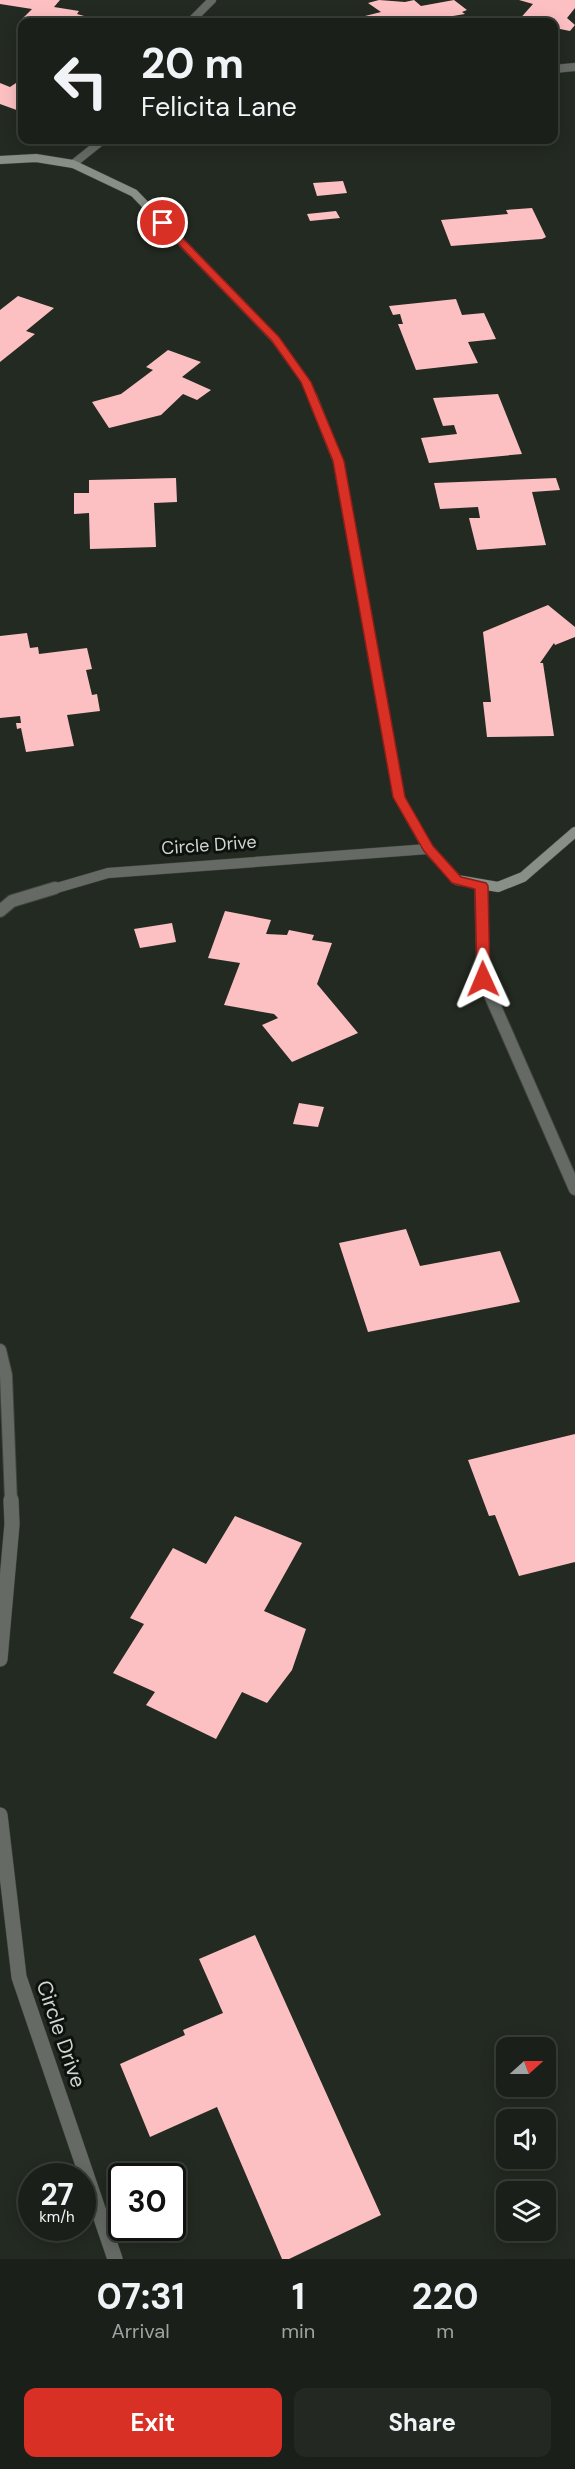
<!DOCTYPE html>
<style>
body{margin:0;font-family:"DM Sans",sans-serif;background:#232822;color:#f1f3f6;height:100vh;display:flex;flex-direction:column;font-size:22px;white-space:nowrap}
*{box-sizing:border-box;margin:0}
p{font-size:20px;color:#9fa3a2}
.icon{flex:none;width:33px;height:33px;fill:none;stroke:currentColor;stroke-width:2;stroke-linecap:round;stroke-linejoin:round}
.map{position:relative;height:2259px;overflow:hidden}
.details{display:flex;flex-direction:column;background:#1a2019;flex:1}
.details>*{flex:none}
.top-card{position:absolute;left:18px;top:18px;width:540px;height:126px;border-radius:12px;box-shadow:0 3px 15px #0003,0 0 0 2px #383e38;background:#1a2019;color:#f1f3f6;overflow:hidden}
.needle{width:39px;rotate:69deg}
.buttons{position:absolute;left:496px;top:2037px;display:grid;gap:12px}
.buttons a{display:grid;place-items:center;width:60px;height:60px;border-radius:12px;background:#1a2019;box-shadow:0 3px 15px #0003,0 0 0 2px #383e38;font-size:30px}
.speed{position:absolute;left:18px;top:2163px;display:flex;gap:12px;font-size:30px;font-weight:700;text-align:center}
.speed>*{display:grid;place-content:center;width:78px;height:78px;border-radius:50%;background:#1a2019;box-shadow:0 3px 15px #0003,0 0 0 2px #383e38;line-height:1}
.speed small{font-size:15px;font-weight:400}
.speed .limit{border:3px solid #111;border-radius:9px;background:#fff;color:#111}
.pin{position:absolute;display:grid;place-items:center;width:51px;height:51px;color:#fff;margin:-26px;border:3px solid #fff;border-radius:50%;box-shadow:0 2px 6px #0007}
.me{position:absolute;width:66px;margin:-33px;rotate:359deg;stroke-linejoin:round;filter:drop-shadow(0 0 4px #0008)}
.turn{display:flex;align-items:center;gap:21px;height:126px;padding:0 24px;font-size:27px}
.turn .icon{width:78px;height:78px;stroke-width:2.5}
.turn b{display:block;font-size:42px;line-height:51px}
.eta{display:flex;justify-content:space-evenly;align-items:center;height:102px;text-align:center}
.eta b{font-size:36px;font-weight:700;line-height:42px}
.cta{display:flex;gap:12px;margin-top:auto;padding:12px 24px}
.cta a{flex:1;height:69px;border-radius:12px;background:#d93025;color:#fff;font-size:24px;font-weight:700;line-height:69px;text-align:center}
.cta a+a{background:#232822;color:#f1f3f6}
.map>svg:first-child{display:block}
</style>
<div class="map">
<svg width="575" height="2259" viewBox="0 0 575 2259">
<rect width="100%" height="100%" fill="#232a21"/>
<path fill="#fcc0c3" d="M0,0H60L54,7L79,11L77,14L95,19L91,22H19L32,9L0,4Z
M379,0L405,2L414,0L421,6L454,0L467,10L462,12L465,14L453,16L461,22H373L365,16L381,12L368,3Z
M519,0H575V8L567,18L575,25L570,31L560,29L554,36V22H517L533,4Z
M22,79V112L0,104V83L10,87Z
M343,181L347,193L317,196L313,183Z
M532,208L546,237L542,239L451,246L441,220L508,214L506,210Z
M336,211L340,218L310,221L307,214Z
M18,296L54,308L26,331L35,334L0,362V310Z
M456,299L462,315L484,313L496,339L468,342L478,363L416,370L398,324H403L400,314L393,315L389,306Z
M168,350L201,362L182,377L211,390L197,400L183,394L161,415L109,428L92,402L121,394L153,370L146,367Z
M498,394L522,454L429,463L421,438L457,434L454,425L443,426L433,398Z
M176,478L177,502L154,503L156,547L90,549L89,513L74,514V493H89V480Z
M556,478L560,490L532,492L546,545L477,550L469,518H480L478,507L440,509L434,483Z
M548,605L575,627V637L555,645L554,643L540,663H543L554,736L487,737L483,702H491L483,632Z
M27,633L30,648L38,647L39,654L87,648L92,669L86,670L92,695L97,694L100,711L67,715L74,746L26,752L21,728L17,729L16,723H21L20,716L0,718V636Z
M225,911L271,920L266,934L287,935L289,930L314,935L312,940L332,943L317,984L358,1033L292,1062L262,1025L278,1018L274,1014L224,1005L240,963L208,958Z
M172,923L176,942L140,948L134,929Z
M299,1103L324,1107L318,1127L293,1124Z
M406,1229L420,1266L500,1251L520,1302L368,1332L339,1243Z
M575,1434V1562L519,1576L495,1515L489,1516L468,1460Z
M235,1516L302,1543L264,1611L306,1629L292,1670L267,1703L242,1692L216,1739L146,1705L155,1692L113,1673L144,1624L130,1618L173,1548L206,1564Z
M255,1935L381,2215L289,2259H282L217,2107L150,2137L120,2064L185,2035L183,2030L223,2013L199,1959Z"/>
<g fill="none" stroke-linecap="round" stroke-linejoin="round">
<g stroke="#3f453d" stroke-width="9">
<path id="street-far3" d="M190,22L212,0
M554,69L575,67
M73,164L103,140"/>
</g>
<g stroke="#3f453d" stroke-width="11">
<path id="street-far2" d="M481,886V890
M50,890L108,873L428,849"/>
</g>
<g stroke="#3f453d" stroke-width="14">
<path id="street-far1" d="M481,888L483,979L575,1189
M0,911L12,901L55,888
M0,1350L6,1375L11,1501"/>
</g>
<g stroke="#3f453d" stroke-width="16">
<path id="street" d="M0,1659L12,1524L11,1500
M0,1815L19,1977L115,2259"/>
</g>
<g stroke="#3f453d" stroke-width="9">
<path id="secondary-far1" d="M0,160L36,158L73,164L134,193L275,339L306,382L312,397"/>
</g>
<g stroke="#3f453d" stroke-width="11">
<path id="secondary" d="M312,396L338,461L399,797L428,849L457,880L498,887L523,877L575,832"/>
</g>
<use href="#street-far3" stroke="#666a65" stroke-width="8"/>
<use href="#street-far2" stroke="#666a65" stroke-width="10"/>
<use href="#street-far1" stroke="#666a65" stroke-width="12"/>
<use href="#street" stroke="#666a65" stroke-width="15"/>
<use href="#secondary-far1" stroke="#888f87" stroke-width="8"/>
<use href="#secondary" stroke="#888f87" stroke-width="10"/>
</g>
<path fill="#d93025" stroke="#8d1f18" stroke-width="1.5" d="M160,221H166L279,337L311,382L344,461L405,797L433,846L461,877L486,883L488,886L490,979L488,982H479L477,979L475,889L452,883L424,851L393,797L333,461L301,382L272,341L160,225Z"/>
<g text-anchor="middle" dominant-baseline="central" stroke-width="6" stroke-linejoin="round" paint-order="stroke">
<g font-size="18" fill="#d0d5cf" stroke="#0e120e">
<text transform="translate(209 845) rotate(-4)">Circle Drive</text>
</g>
<g font-size="21" fill="#d0d5cf" stroke="#0e120e">
<text transform="translate(61 2034) rotate(71)">Circle Drive</text>
</g>
</g>
</svg>
<div class="buttons">
<a><svg class="needle" viewBox="-14 -14 28 28"><path d="M0-13l5 13h-10z" fill="#e53935"/><path d="M0 13l5-13h-10z" fill="#9fa3a2"/></svg></a>
<a><svg class="icon" aria-label="sound" viewBox="0 0 24 24"><path d="M4 9h4l5-4v14l-5-4H4zM17 9q2 3 0 6"/></svg></a>
<a><svg class="icon" aria-label="layers" viewBox="0 0 24 24"><path d="M12 4l9 5-9 5-9-5zM3 14l9 5 9-5"/></svg></a>
</div>
<div class="speed"><div>27<small>km/h</small></div><div class="limit">30</div></div>
<div class="pin" style="left:163px;top:223px;background:#d93025"><svg class="icon" aria-label="arrive" viewBox="0 0 24 24"><path d="M6 21V4h12l-3 4 3 4H6"/></svg></div>
<svg class="me" style="left:483px;top:979px" viewBox="-20 -20 40 40"><path d="M0-17L14 15 0 8-14 15z" fill="#d93025" stroke="#fff" stroke-width="4"/></svg>
<div class="top-card">
<div class="turn"><svg class="icon" aria-label="left" viewBox="0 0 24 24"><path d="M17 20v-9H6M10 6l-5 5 5 5"/></svg><div><b>20 m</b>Felicita Lane</div></div>
</div>
</div>
<section class="details">
<div class="eta">
<div><b>07:31</b><p>Arrival</p></div>
<div><b>1</b><p>min</p></div>
<div><b>220</b><p>m</p></div>
</div>
<div class="cta"><a>Exit</a><a>Share</a></div>
</section>
